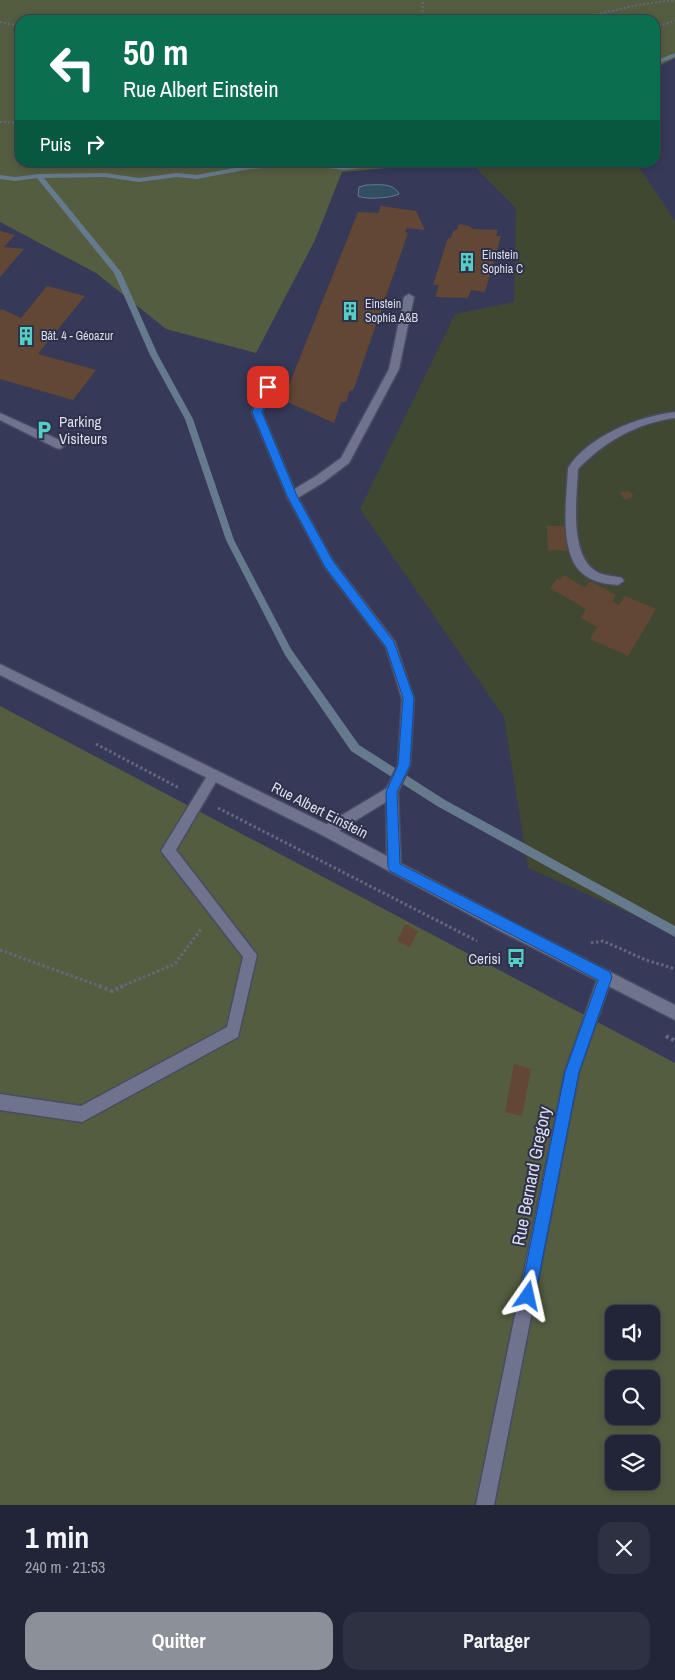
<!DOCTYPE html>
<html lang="fr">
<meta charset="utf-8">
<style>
body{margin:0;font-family:"Archivo Narrow",sans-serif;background:#2e3142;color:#f1f3f6;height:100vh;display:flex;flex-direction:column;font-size:19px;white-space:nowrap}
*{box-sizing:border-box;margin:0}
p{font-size:16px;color:#a2a5ad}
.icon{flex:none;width:28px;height:28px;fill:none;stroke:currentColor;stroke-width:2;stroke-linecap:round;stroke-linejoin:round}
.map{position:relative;height:1505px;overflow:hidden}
.panel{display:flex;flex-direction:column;background:#222537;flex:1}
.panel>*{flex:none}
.top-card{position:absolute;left:15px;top:15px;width:645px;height:152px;border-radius:15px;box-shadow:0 2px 8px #0003,0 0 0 1px #3f4252;background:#0b6e4f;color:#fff;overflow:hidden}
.controls{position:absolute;left:605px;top:1305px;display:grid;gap:10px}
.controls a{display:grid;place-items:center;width:55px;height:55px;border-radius:10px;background:#222537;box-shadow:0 2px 8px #0003,0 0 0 1px #3f4252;font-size:25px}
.pin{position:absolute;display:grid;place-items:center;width:42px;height:42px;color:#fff;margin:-21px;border-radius:10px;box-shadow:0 2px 8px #0006}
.me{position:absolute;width:55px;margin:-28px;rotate:11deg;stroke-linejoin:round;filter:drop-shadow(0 0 4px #0008)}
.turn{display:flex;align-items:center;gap:18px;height:105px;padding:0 25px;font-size:22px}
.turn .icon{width:65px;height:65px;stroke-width:2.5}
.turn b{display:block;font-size:35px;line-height:42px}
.then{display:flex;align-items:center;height:48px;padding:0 25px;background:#0003;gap:10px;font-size:19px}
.round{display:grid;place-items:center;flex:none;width:52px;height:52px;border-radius:15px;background:#2e3142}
.headline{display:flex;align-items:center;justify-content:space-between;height:85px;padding:0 25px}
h1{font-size:30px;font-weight:700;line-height:38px}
.primary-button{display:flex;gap:10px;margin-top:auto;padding:10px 25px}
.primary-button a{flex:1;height:58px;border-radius:15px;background:#8c9099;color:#fff;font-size:20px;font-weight:700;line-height:58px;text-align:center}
.primary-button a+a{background:#2e3142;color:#f1f3f6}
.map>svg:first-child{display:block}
</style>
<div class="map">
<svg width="675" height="1505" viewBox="0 0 675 1505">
<rect width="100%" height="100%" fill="#2e3149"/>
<path fill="#363a58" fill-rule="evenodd" d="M0,0H675V1505H0ZM20,20H655V162H20ZM614,1314H651V1351H614ZM614,1379H651V1416H614ZM614,1444H651V1481H614Z"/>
<path fill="#414831" d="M471,163H636L675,221V933L528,868L504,717L360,509L455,314L514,302L516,208Z"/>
<path fill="#545d40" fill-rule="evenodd" d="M0,0H675V58L655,68V20H20V162L444,163L342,172L315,240L256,353L166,329L96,273L0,222Z
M0,706L675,1063V1505H0ZM614,1314H651V1351H614ZM614,1379H651V1416H614ZM614,1444H651V1481H614Z"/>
<path fill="#324f62" stroke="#657a8c" d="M366,185C377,185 393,182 399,194C392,198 365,200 358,196L359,187Z"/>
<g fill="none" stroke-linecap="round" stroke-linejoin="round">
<path fill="#657a8c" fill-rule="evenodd" d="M675,53V57L655,65V61Z
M282,162H314L344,166L383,162H413L344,170L301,165L250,169L197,179L177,177L139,182L105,177L44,178L121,272L158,355L193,419L234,540L291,649L359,745L445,800L675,926V937L437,806L351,751L285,655L226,540L185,419L150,355L114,273L37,178L15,181L0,179V175L15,177L39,174L105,173L139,178L177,173L197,175L250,165Z"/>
</g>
<path fill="#624735" d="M381,206L416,211L425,230L407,228L405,232L408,233L353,391L350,390L346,402H341L334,423L283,400L358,212L378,213Z
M459,224L469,226L473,229L498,230L496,236H501L485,292L471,290L468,298L435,297L439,285H433L448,238L450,239L454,230H457Z
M0,231L15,235L4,247L24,249L0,277Z
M47,286L85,296L38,354L96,370L73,400L0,379V311L2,309L21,318Z
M628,491L634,496L625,500L619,492Z
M547,526H566L567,551L548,550Z
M564,575L585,588L590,581L616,595L612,602L619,605L625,596L656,609L628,656L590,639L597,627L581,618L586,609L550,588L557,579L560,580Z
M405,924L418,931L410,947L397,941Z
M514,1064L531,1069L522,1116L505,1112Z"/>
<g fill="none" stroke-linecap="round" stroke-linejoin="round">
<g stroke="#494c60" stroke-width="3">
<path id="service" d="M409,294L414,297L399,369L349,463L324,482L296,499H288L287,496L288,493L316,476L341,458L389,369L404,297Z
M675,412V418C637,423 604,442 578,469C577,498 568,558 599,573C606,576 615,576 622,578L624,581L618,585C605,584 592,582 582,573C558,552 567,496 568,468C588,436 639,416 675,412Z
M0,413L64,442L65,445L60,449L56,448L0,420Z
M214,770L218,771L220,775L176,850L257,955L238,1037L82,1122L0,1110V1094L81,1106L227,1027L243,957L161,851L210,771Z
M605,970L610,972L612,977L579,1072L494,1505H476L565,1072L598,977L600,972Z"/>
</g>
<g stroke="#494c60" stroke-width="3">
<path id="minor" d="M273,371L278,374L262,412L297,496L333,561L395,642L414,699L410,765L398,792L401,867L399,871L394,873L389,871L387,867L386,802L332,835L327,837L322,835L320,831L322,827L387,788L398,765L402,699L386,647L325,567L287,496L252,412L268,374Z"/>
</g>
<g stroke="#494c60" stroke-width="3">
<path id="tertiary" d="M0,664L332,827L510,921L675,1005V1020L500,931L322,835L0,675Z"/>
</g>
<path stroke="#65687d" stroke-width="2" stroke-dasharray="2 2" stroke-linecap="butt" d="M304,20H334
M422,20L423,0
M573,20L637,5L675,0
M0,22L20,26
M655,27L675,21
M0,122L20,123"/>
<path stroke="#65687d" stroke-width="3" stroke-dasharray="2.5 2.5" stroke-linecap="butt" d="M96,744L179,788
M218,808L477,941
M591,943L603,941L646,960L675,969
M0,950L102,987
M120,987L175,964L201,929"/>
<path stroke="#65687d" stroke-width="4" stroke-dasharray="3 3" stroke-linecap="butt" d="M99,986L112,991L123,986
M666,1036L675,1041"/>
<use href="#service" fill="#6e738e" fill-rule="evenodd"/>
<use href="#minor" fill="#6e738e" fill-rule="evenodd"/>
<use href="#tertiary" fill="#6e738e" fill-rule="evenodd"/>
</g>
<path fill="#1a73e8" stroke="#114b97" d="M268,384L272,387L262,412L297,496L333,561L394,642L414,698L410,765L397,792L400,864L610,972L612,977L579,1072L535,1296L533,1301L528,1303L522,1301L520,1296L565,1072L598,980L390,871L388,867L386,792L398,765L403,698L386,647L325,567L287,496L252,412L263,387Z"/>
<defs>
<g id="building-bare" transform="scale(1.5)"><path d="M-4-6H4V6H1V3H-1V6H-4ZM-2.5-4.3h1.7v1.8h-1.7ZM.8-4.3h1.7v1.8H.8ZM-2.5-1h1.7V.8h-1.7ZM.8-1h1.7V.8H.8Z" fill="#55cec5" stroke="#2e3149" stroke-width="2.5" paint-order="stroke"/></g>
<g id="parking-bare" transform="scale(1.5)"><path d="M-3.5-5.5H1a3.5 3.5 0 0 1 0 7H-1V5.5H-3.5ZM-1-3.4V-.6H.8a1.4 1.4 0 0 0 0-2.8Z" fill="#55cec5" stroke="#2e3149" stroke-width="2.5" paint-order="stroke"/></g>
<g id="bus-bare" transform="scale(1.5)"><path d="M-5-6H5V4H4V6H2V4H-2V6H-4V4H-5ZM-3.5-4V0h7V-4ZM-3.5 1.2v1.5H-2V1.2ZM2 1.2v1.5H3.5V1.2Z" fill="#55cec5" stroke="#2e3149" stroke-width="2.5" paint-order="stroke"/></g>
</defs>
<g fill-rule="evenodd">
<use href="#building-bare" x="467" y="262"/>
<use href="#building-bare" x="350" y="311"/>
<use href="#building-bare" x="26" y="336"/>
<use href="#parking-bare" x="44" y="430"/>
<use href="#bus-bare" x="516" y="958"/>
</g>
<g text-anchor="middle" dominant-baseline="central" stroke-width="4" stroke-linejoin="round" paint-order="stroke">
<g font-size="12" fill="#dbdeed" stroke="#2e3149" text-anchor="start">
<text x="482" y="255">Einstein<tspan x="482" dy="14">Sophia C</tspan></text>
<text x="365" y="304">Einstein<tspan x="365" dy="14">Sophia A&amp;B</tspan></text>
<text x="41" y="336">Bât. 4 - Géoazur</text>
</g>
<g font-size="15" fill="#dbdeed" stroke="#2e3149" text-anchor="start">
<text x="59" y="421">Parking<tspan x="59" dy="17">Visiteurs</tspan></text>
<text x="501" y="958" text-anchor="end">Cerisi</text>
</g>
<g font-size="15" fill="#dbdeed" stroke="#2e3149">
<text transform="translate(320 810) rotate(27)">Rue Albert Einstein</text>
</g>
<g font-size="18" fill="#dbdeed" stroke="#2e3149">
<text transform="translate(531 1176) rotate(-79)">Rue Bernard Gregory</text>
</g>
</g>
</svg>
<div class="controls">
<a><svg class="icon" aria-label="sound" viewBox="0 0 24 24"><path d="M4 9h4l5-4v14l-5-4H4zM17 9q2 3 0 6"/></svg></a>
<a><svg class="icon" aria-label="search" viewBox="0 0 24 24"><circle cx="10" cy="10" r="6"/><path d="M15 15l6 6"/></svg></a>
<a><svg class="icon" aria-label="layers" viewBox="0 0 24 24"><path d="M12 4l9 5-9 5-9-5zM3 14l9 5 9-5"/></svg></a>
</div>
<div class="pin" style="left:268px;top:387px;background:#d93025"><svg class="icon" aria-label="arrive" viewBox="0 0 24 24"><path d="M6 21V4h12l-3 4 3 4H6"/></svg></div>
<svg class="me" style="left:528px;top:1296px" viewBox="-20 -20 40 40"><path d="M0-17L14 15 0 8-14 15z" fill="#1a73e8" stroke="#fff" stroke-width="4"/></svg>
<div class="top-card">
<div class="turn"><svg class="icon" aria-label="left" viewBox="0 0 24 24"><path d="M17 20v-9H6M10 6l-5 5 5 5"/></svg><div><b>50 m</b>Rue Albert Einstein</div></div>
<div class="then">Puis<svg class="icon" aria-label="right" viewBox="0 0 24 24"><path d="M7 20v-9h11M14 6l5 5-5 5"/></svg></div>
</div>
</div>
<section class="panel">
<div class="headline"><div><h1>1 min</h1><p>240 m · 21:53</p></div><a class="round"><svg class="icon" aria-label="close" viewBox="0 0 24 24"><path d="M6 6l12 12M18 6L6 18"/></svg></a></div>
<div class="primary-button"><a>Quitter</a><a>Partager</a></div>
</section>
